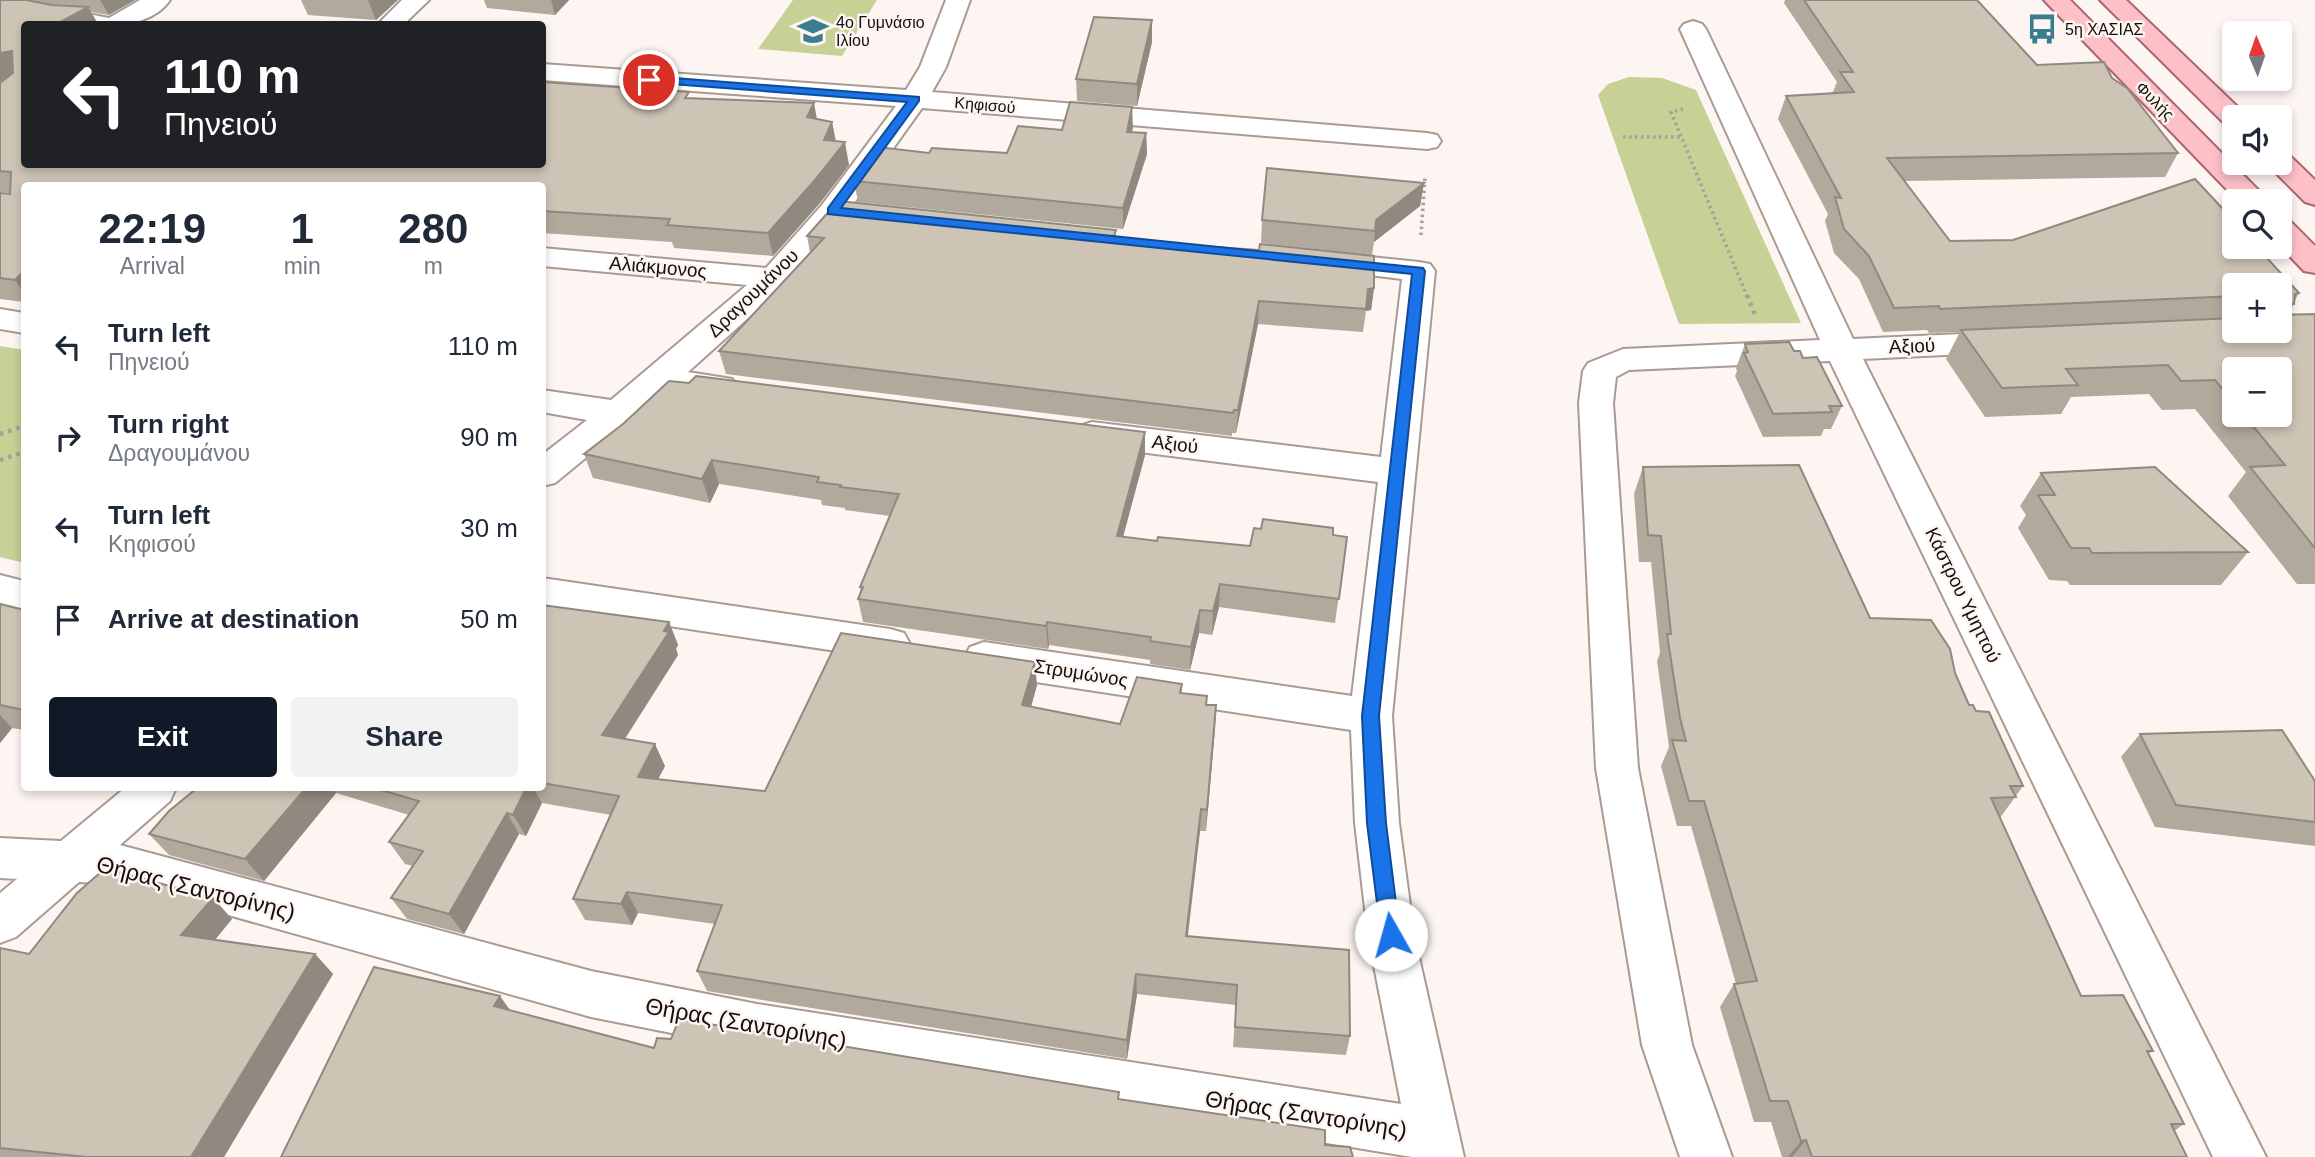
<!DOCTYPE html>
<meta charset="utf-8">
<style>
body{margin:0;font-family:Arial,sans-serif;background:#f2f2f3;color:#1f2937;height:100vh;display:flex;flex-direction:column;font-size:26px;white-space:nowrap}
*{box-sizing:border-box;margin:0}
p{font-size:23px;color:#747a83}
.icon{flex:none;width:38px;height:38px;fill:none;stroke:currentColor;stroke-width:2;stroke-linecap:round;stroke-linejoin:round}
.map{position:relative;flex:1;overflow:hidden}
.details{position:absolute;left:21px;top:182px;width:525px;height:609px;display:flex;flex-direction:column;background:#fff;border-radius:7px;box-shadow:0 4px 10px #0003}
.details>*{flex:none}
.guide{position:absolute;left:21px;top:21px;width:525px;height:147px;border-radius:7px;box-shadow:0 4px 10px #0003;background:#202124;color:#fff;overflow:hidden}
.needle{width:46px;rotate:358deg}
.tools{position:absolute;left:2222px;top:21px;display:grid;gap:14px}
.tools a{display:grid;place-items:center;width:70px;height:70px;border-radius:7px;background:#fff;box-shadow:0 4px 10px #0003;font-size:35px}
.pin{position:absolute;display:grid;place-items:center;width:60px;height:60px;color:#fff;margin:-30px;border:4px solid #fff;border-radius:50%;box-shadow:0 2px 7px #0007}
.me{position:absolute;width:77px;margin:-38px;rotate:353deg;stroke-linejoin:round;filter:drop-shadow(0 0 5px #0008)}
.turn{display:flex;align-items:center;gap:24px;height:147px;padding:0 28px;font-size:32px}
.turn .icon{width:91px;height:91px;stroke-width:2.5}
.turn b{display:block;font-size:49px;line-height:60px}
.eta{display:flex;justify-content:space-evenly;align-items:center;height:119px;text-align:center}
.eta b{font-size:42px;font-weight:700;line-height:49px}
.action{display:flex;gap:14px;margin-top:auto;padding:14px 28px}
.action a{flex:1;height:80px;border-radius:7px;background:#111827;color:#fff;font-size:28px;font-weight:700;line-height:80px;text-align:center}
.action a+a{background:#f2f2f3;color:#1f2937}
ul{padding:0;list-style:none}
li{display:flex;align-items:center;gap:21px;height:91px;padding:0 28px}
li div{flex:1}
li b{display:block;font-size:26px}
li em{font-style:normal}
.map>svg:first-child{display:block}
</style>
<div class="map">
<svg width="2315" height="1157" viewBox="0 0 2315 1157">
<rect width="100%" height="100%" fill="#fdf5f2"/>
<path fill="#c7d095" d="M793,0H877L842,56L758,49Z
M1629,77L1662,78L1696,90L1801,323L1679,324L1598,95L1608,84Z
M0,346L24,350V563L0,557Z"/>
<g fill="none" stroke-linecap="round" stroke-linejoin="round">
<g stroke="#aa9a92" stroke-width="4">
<path id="street" d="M0,0H14L109,18L140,0H170C140,44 44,21 0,12Z
M402,0H429L404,24H378Z
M946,0H970L946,67L932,92L1427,133L1437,135L1441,141L1437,147L1427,149L922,108L844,217L785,285L688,372L732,379L737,387L732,395L720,398L666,392L555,483L542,486V455L587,420L542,412V390L611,400L747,285L542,266V248L766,268L822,205L896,106L542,80V64L906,90L920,67Z
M1693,21L1702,24L1706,29L1853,339L2005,332L2017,335L2021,342L2017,349L2005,352L1863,359L2266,1157H2213L1830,361L1629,370L1616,377L1613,403L1638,768L1692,1045L1732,1157H1680L1642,1045L1596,768L1579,403L1583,371L1588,363L1623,349L1820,340L1680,29L1684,24Z
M1322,252L1419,262L1430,264L1435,271L1392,716L1399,823L1414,935L1464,1157H1412L757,1050L591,1017L118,884L79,882L16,937L0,943V893L17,879L0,878V838L61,841L125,788H176L170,801L120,845L591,971L757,1004L1401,1104L1368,935L1355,823L1351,730L984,674L970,669L964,658L970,647L984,642L1352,696L1378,482L1092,446L1080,442L1074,434L1080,426L1092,422L1381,457L1402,279L1311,268L1306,261L1311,254Z
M0,309L24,313V333L0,329Z
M0,575L24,581V609L0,603Z
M542,578L890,629L904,633L910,644L904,655L890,659L542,607Z"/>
</g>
<g stroke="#ab676e" stroke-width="4">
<path id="primary" d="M2044,0H2070L2269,201H2238Z
M2100,0H2126L2248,117H2235V126L2225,124Z
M2280,153L2290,156L2315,180V205L2305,202L2266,163H2280Z
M2280,219L2291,222L2315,246V273L2304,271L2280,246Z"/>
</g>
<path stroke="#a79f9c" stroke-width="3.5" stroke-dasharray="2.5 3.5" stroke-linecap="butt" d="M1683,109L1671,112L1747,296
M1623,137H1681
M1421,235L1425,177"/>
<path stroke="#a79f9c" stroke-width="4.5" stroke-dasharray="3.5 5" stroke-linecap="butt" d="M1747,295L1755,315
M0,434L24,426
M0,460L24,452"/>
<use href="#street" fill="#fff" fill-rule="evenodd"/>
<use href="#primary" fill="#fdc0c7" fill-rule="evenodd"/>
</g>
<path fill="#b0a99c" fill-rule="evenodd" d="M0,0H135L109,15L91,12L98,24H24V164L691,98L832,122L836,141L849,165L820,203L773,256L674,248L672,242L542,233V186H24V302L0,299V193H10L0,192Z
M301,0H398L376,20L308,15Z
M484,0H569L555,15L487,8Z
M1785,0H1977L2037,65L2104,62L2112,78L2127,88L2178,153L2165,177L1904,181L1950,241L2013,240L2195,179L2235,222V247H2257L2299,293L2295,300L2294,304L2287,315L2315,314V584H2297L2228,496L2246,472L2195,409L2162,410L2149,394L2071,397L2061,414L1985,417L1946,359L1960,332L1929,333L1927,330L1883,332L1859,279L1834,253L1825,221L1828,214L1778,119L1786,96L1832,94L1837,82L1784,3ZM2235,285H2280V331H2235ZM2235,369H2280V415H2235Z
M1152,42L1137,106L1077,101L1076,79Z
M1132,107V132L1146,133L1147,154L1123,229L858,202L854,181L929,153H1007L1062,130Z
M1424,183L1420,206L1374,242L1372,255L1261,243L1262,220Z
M1116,230V240L1374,288L1371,310L1366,311L1363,332L1258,324L1236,433H1232V436L726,374L719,351L810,253L807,236Z
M1745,344L1794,351L1803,358L1842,406L1831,429H1824L1821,436L1763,437L1735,376L1737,371L1736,368Z
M1145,432V455L1123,537L1157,541L1250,546L1261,529L1333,535L1347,537L1335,623L1219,607L1212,635L1199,633L1190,670L1150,664V660L1049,645L1048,649L863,622L858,599L861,593L860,587L890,516L845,510V508L822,505L821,500L719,484L710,503L593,478L584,454Z
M1643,467L1870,618L1955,673L1969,705L1976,711L2023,786L2000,818L2081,996L2153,1051L2148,1054L2184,1124L2174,1131L2187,1157H1782L1771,1122H1754L1720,1007L1734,984H1736L1691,826H1677L1661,766L1669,747L1657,661L1660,653L1651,562H1639L1634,494Z
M2041,473L2248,552L2221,585H2070L2067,581L2049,580L2018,528L2026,515L2020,506Z
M0,604L24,610V730L12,728L0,743Z
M542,605L669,622L678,645L676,649L678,655L625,739L665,766L658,779L765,791L1037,685L1031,707L1120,724L1182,684V693L1207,696V705H1216L1215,728L1206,831H1200L1188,936L1350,1036L1346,1055L1233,1047L1236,1005L1137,994L1127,1059L707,991L697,971L715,924L638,913L632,925L585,920L573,899L611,815L542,803L526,836L519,834L464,934L407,919L391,898L413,866L405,864L389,842L409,815L336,793L264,881L169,855L149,834L197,788H542Z
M2140,734L2315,781V846L2155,827L2121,757Z
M213,898L232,919L215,940L315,954L333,974L224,1157H0V948L29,954Z"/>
<path fill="#90897f" d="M100,0H135L109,15Z
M368,0H398L376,20Z
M551,0H569L555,15Z
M88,7L98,24H57Z
M1152,20V42L1137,106V84Z
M12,51L24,71L0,85V53Z
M814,103L818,125L807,117Z
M1132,107L1133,128L1127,153V132Z
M832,122L836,144L824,140Z
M1146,133L1147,154L1123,229V208Z
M845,142L849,165L820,203L773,256L768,233Z
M1424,183L1420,206L1374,242L1376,220Z
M21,274L24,279V293L15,280Z
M1374,288L1371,310L1366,311L1368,289Z
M1259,301L1258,324L1236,433L1238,410Z
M1145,432V455L1117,559V536Z
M712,460L719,484L710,503L702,479Z
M1220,584L1219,607L1212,635L1213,611Z
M1200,610L1199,633L1190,670L1191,647Z
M669,622L678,645L676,649L678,655L613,757L602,735Z
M1047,622L1049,645L1048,649L1046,626Z
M1035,662L1037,685L1025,728L1022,705Z
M1216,705L1215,728L1206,831L1207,810Z
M0,715L12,728L0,743Z
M655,744L665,766L648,798L638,777Z
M306,788H332L336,793L264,881L245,859Z
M526,788H533L542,803L526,836L513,815Z
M1201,809L1200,831L1185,956L1186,936Z
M507,813L519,834L464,934L449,914Z
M627,892L638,913L632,925L621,904Z
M213,898L232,919L202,955L181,935Z
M315,954L333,974L224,1157H191Z
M1136,974L1137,994L1127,1059V1040Z
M500,996L515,1017L494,1006Z
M1806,1140L1792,1157H1788L1801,1141Z"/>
<path fill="#cdc4b5" stroke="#90897f" stroke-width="2" d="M0,0H26L52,5L88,7L57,24H24V164H542V82L689,92L685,98L814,103L807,117L832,122L824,140L845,142L815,180L768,233L667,225L670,219L542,211V186H24V274H21L15,280L0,278V193L10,194L11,172L0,171V83L13,73L12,51L0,53Z
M1804,0H1977L2037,65L2104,62L2112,78L2127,88L2178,153L1887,158L1950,241L2013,240L2195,179L2235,222V247H2257L2299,293L2295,294L2294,304H2280V285H2235V296L1940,309L1939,306L1894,308L1869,256L1844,229L1835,197L1841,198L1786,96L1854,92L1840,72H1853Z
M1094,17L1152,20L1137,84L1076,79Z
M1070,102L1132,107L1127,132L1146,133L1123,208L854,181L878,147L929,153L932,148L1007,153L1018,126L1062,130Z
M1267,168L1424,183L1376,220L1375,231L1262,220Z
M838,201L1116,230L1112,240L1259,250L1260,244L1374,256V288L1368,289L1366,309L1259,301L1238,410H1234L1233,413L719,351L824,238L807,236Z
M2315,314V548L2250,467L2285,465L2244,415H2280V369H2235V404L2215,380L2181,381L2168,365L2066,369L2078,385L2002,388L1961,330L2235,318V331H2280V315Z
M1789,342L1794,351H1800L1803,358L1817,357L1842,406H1829L1832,412L1773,414L1744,353L1748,352L1745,344Z
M696,376L1145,432L1117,536L1157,541L1158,537L1250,546L1254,528L1261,529L1263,519L1333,528V535L1347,537L1339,599L1220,584L1213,611L1200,610L1191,647L1150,641L1151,637L1047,622L1046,626L858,599L863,587H860L899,494L840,487L841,485L817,482L819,477L712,460L702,479L584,454L623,424L669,381L689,383Z
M1799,465L1870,618L1931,620L1950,649L1955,673L1969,705H1973L1976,711L1989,712L2023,786H2010L2016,797L1991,798L2081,996L2123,995L2153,1051H2147L2184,1124H2171L2187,1157H1812L1806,1140L1801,1141L1788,1101H1770L1734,984L1757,981L1704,801H1689L1672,740L1686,741L1680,718L1667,634H1671L1661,536L1648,535L1643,467Z
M2155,467L2248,552L2092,553L2089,548H2071L2038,495H2055L2041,473Z
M0,604L24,610V710L0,705Z
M542,605L669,622L664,631L669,632L602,735L655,744L638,777L765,791L841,633L1035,662L1022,705L1120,724L1137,677L1182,684L1180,693L1207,696L1206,705H1216L1207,810L1201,809L1186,936L1349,950L1350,1036L1235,1027L1237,985L1136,974L1127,1040L697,971L722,905L627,892L621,904L573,899L619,796L542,783Z
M2282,730L2315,781V822L2176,805L2140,734Z
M197,788H306L245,859L149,834L169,811Z
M374,788H526L513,815L507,813L449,914L391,898L423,851L389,842L419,801Z
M102,871L113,874L116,871L213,898L181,935L315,954L191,1157H87L0,1148V948L29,954L77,893Z
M374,967L500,996L494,1006L654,1048L657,1038L671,1039L679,1019L1119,1092L1118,1099L1325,1130V1145L1350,1147L1353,1157H281Z"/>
<path fill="#1a73e8" stroke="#114b97" stroke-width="2" d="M649,76L919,97V101L841,208L1423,268L1425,271L1379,716L1386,823L1400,935L1398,942L1391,944L1384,942L1381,935L1367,823L1362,716L1412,274L828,214V208L907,102L645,82V77Z"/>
<defs>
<g id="bus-bare" transform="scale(2.415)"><path d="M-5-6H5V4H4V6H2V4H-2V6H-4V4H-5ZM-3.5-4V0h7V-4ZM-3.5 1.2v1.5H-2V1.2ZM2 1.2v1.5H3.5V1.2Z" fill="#3b7d8f" stroke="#fdf5f2" stroke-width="2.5" paint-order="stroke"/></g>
<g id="school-bare" transform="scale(2.415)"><path d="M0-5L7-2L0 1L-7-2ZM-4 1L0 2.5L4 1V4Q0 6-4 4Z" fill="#3b7d8f" stroke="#fdf5f2" stroke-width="2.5" paint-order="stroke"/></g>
</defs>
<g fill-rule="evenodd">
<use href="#bus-bare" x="2042" y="29"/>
<use href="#school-bare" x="813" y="31"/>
</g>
<g text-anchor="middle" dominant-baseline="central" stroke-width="5" stroke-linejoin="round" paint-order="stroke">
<g font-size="16" fill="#150f0c" stroke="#fdf5f2" text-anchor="start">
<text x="836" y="22">4ο Γυμνάσιο<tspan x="836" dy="18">Ιλίου</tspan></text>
<text x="2065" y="29">5η ΧΑΣΙΑΣ</text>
</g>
<g font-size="16" fill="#150f0c" stroke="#fdf5f2">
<text transform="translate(2155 101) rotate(45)">Φυλής</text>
<text transform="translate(985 105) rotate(5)">Κηφισού</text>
</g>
<g font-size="19" fill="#150f0c" stroke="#fdf5f2">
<text transform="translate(658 267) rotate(5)">Αλιάκμονος</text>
<text transform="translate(753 293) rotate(-44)">Δραγουμάνου</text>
<text transform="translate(1912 346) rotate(-2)">Αξιού</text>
<text transform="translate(1175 444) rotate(7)">Αξιού</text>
<text transform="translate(1963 595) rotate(64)">Κάστρου Υμηττού</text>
<text transform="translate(1081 673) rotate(9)">Στρυμώνος</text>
</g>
<g font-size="23" fill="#150f0c" stroke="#fdf5f2">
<text transform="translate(196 888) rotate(14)">Θήρας (Σαντορίνης)</text>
<text transform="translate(746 1023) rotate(10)">Θήρας (Σαντορίνης)</text>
<text transform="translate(1306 1114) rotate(9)">Θήρας (Σαντορίνης)</text>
</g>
</g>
</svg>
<div class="tools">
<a><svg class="needle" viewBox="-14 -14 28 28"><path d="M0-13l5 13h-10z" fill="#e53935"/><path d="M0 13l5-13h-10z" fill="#747a83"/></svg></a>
<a><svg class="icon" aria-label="sound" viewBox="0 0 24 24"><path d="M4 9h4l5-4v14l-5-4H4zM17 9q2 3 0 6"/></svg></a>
<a><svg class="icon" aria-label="search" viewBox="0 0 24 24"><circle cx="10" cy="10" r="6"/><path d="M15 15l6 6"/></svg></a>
<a>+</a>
<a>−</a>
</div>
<div class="pin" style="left:649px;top:80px;background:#d93025"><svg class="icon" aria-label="arrive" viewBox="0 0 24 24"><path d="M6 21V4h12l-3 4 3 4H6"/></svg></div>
<svg class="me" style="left:1391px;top:935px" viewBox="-20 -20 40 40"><circle r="19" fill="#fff"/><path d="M0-13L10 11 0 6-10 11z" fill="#1a73e8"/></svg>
<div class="guide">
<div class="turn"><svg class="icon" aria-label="left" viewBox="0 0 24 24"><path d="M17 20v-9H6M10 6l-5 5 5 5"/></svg><div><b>110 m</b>Πηνειού</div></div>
</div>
<section class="details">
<div class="eta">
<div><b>22:19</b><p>Arrival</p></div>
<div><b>1</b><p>min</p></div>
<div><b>280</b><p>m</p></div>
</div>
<ul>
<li><svg class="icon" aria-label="left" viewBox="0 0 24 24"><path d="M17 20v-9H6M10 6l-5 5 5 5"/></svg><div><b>Turn left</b><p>Πηνειού</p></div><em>110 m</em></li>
<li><svg class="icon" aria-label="right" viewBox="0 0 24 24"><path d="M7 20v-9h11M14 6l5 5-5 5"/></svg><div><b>Turn right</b><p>Δραγουμάνου</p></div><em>90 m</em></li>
<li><svg class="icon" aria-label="left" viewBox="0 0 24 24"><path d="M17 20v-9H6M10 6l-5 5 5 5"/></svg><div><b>Turn left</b><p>Κηφισού</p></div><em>30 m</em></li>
<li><svg class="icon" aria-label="arrive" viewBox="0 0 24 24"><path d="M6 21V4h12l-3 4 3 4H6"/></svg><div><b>Arrive at destination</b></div><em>50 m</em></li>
</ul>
<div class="action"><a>Exit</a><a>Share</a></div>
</section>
</div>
